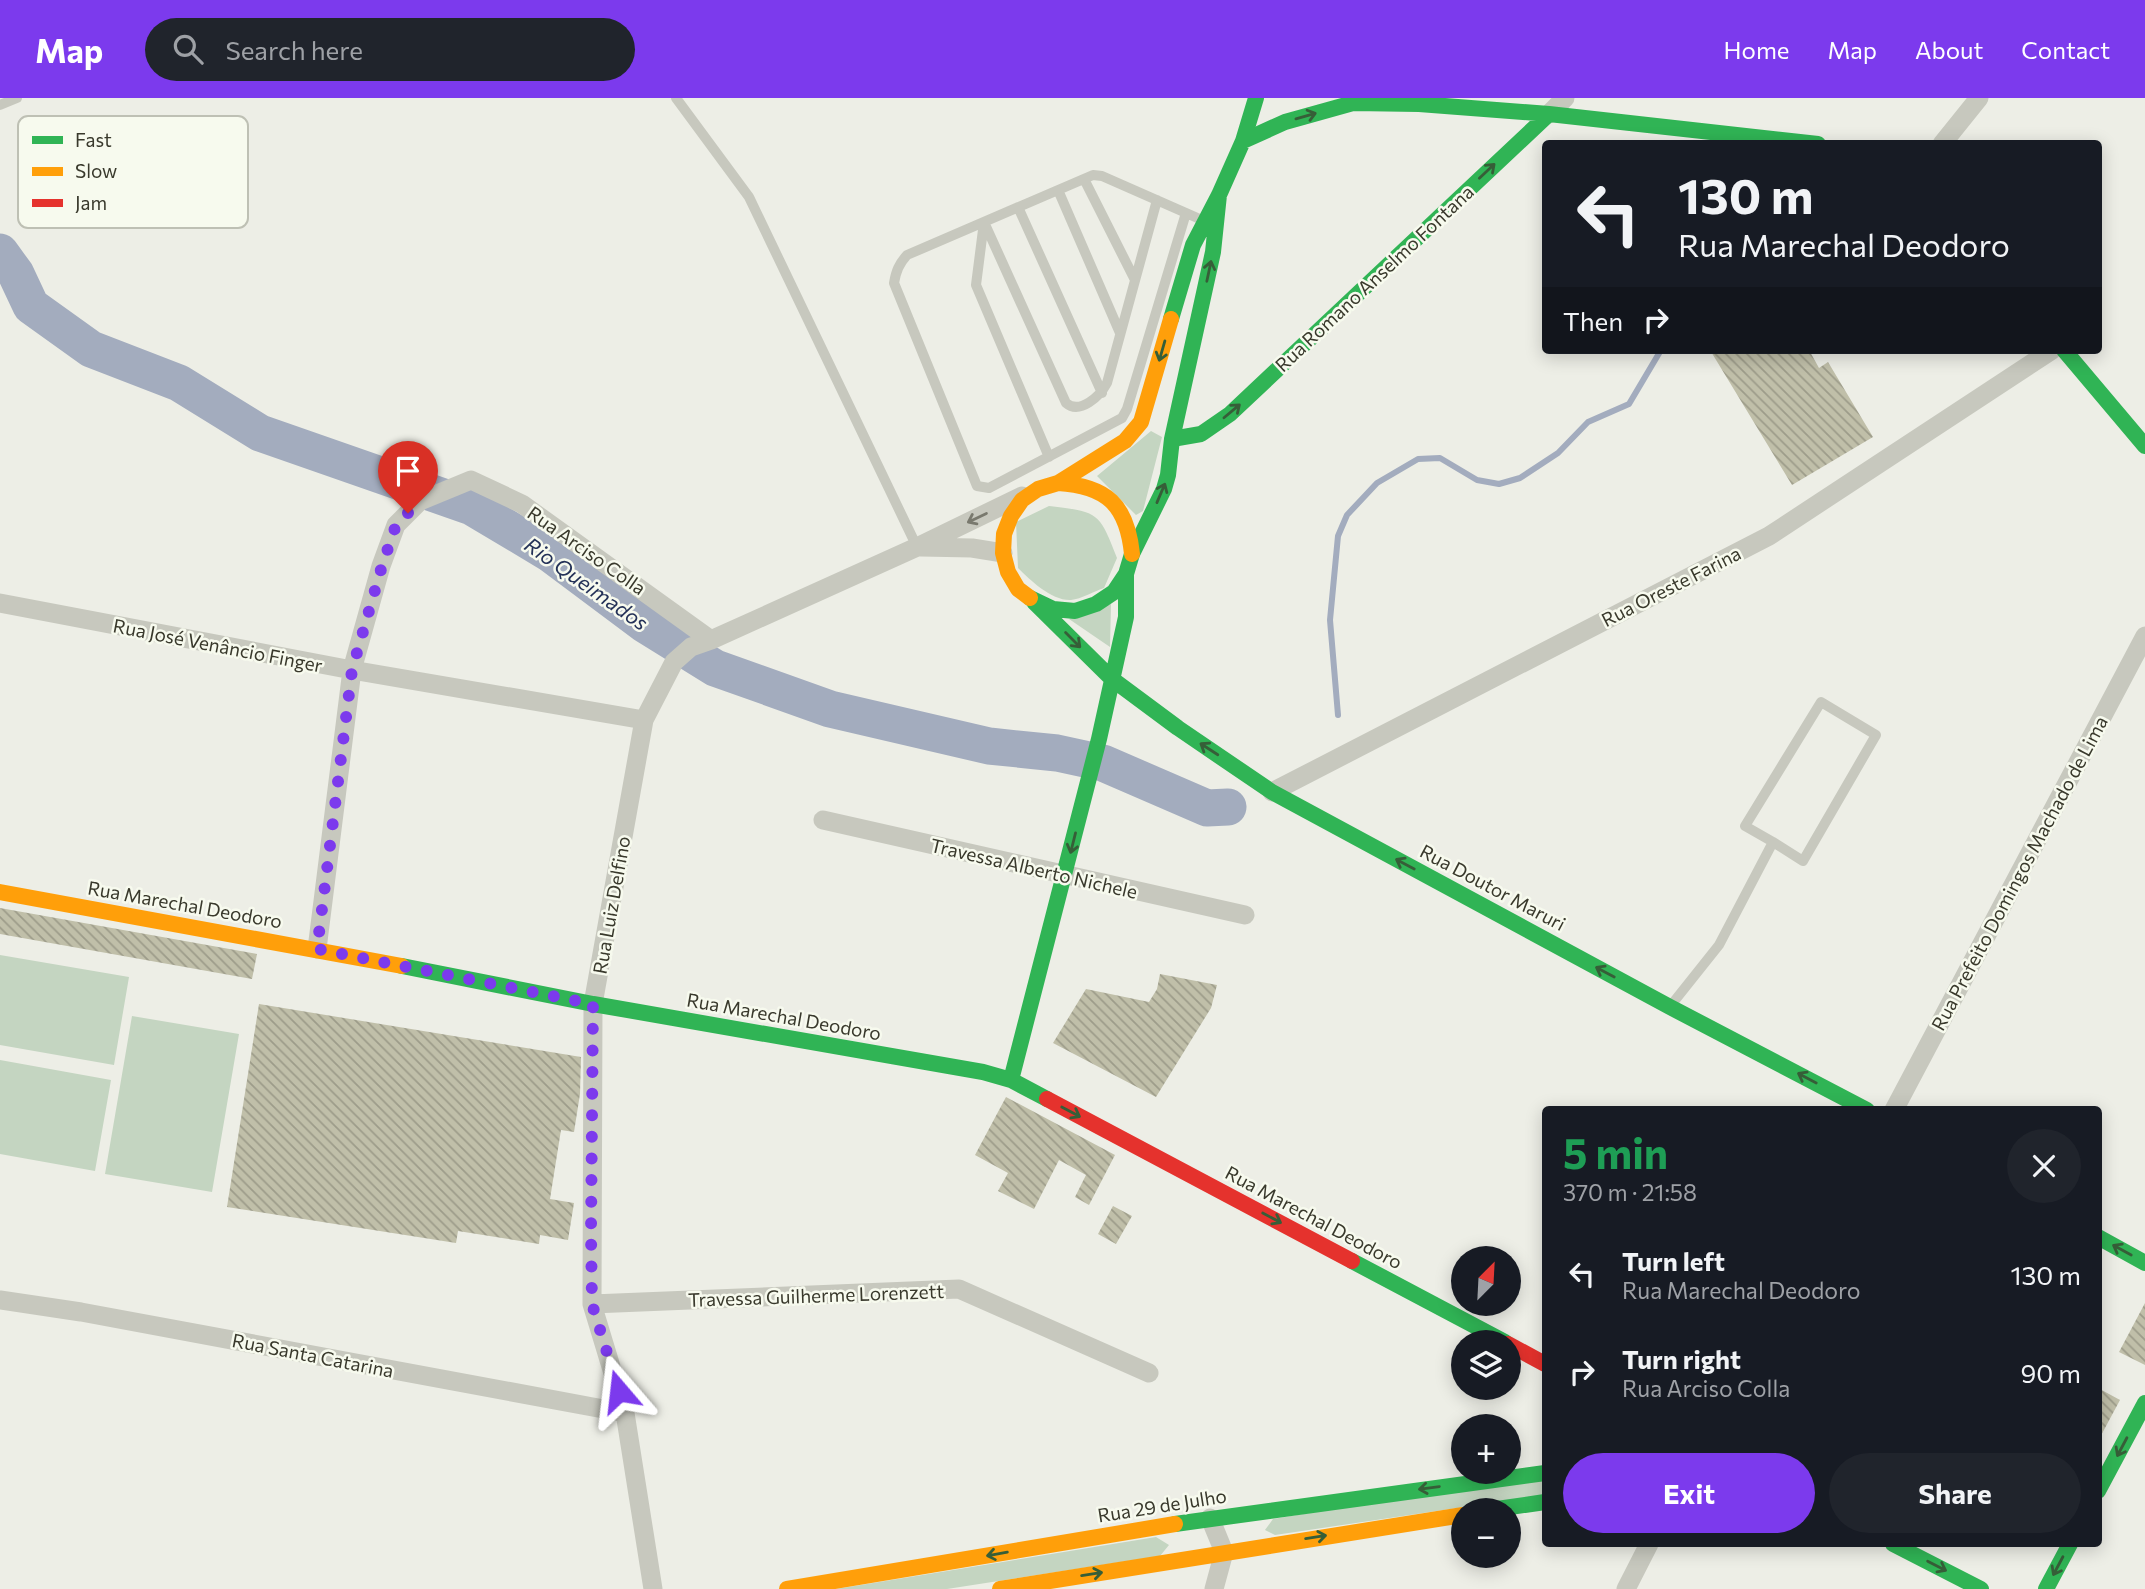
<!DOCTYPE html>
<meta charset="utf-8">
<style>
body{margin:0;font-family:Commissioner,sans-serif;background:#20242c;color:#f1f3f6;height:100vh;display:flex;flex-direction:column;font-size:26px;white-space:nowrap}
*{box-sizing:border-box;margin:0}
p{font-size:23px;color:#9ea1a6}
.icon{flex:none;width:38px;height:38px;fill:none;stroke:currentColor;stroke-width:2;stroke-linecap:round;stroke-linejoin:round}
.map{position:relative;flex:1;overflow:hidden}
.panel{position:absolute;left:1542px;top:1008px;width:560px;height:441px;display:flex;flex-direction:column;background:#171b24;border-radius:7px;box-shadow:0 4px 18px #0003}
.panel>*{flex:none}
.banner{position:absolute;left:1542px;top:42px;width:560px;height:214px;border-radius:7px;box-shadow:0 4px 18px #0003;background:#171b24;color:#f1f3f6;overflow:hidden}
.needle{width:46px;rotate:24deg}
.buttons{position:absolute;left:1451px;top:1148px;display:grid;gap:14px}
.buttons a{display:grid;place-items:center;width:70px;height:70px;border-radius:50%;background:#171b24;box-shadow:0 4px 18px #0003;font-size:35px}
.pin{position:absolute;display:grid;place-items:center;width:60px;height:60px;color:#fff;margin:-72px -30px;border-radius:50% 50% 50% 0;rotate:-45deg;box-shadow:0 0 7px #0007}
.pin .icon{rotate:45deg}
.me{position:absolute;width:77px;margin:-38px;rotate:343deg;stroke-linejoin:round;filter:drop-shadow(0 0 5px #0008)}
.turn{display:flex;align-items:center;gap:24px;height:147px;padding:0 21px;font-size:32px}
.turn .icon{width:91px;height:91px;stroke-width:2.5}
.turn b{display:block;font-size:49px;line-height:60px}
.then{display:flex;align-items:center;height:66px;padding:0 21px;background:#0003;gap:14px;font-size:26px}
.round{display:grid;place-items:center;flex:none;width:74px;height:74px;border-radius:37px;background:#20242c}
.head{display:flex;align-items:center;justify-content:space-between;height:119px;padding:0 21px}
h1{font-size:42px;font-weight:700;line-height:52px;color:#1e9e55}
.button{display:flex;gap:14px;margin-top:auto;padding:14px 21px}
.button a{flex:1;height:80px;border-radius:42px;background:#7c3aed;color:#fff;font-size:28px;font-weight:700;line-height:80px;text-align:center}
.button a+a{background:#20242c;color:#f1f3f6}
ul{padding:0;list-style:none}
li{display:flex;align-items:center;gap:21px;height:98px;padding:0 21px}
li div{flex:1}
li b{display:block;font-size:26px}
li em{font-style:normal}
header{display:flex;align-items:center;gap:42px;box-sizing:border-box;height:98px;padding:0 35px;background:#7c3aed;color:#fff}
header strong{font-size:33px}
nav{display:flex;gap:38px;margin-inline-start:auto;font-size:24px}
.search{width:490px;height:63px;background:#20242c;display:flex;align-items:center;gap:18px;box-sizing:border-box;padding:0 24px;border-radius:38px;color:#9ea1a6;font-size:26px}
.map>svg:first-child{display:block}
</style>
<header>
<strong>Map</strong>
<div class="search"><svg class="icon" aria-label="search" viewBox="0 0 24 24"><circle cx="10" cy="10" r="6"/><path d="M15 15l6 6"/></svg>Search here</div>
<nav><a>Home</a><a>Map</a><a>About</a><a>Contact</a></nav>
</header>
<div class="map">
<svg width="2145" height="1491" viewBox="0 0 2145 1491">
<defs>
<pattern id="building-back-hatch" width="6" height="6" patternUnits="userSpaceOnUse" patternTransform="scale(1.75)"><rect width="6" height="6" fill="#c0bfa9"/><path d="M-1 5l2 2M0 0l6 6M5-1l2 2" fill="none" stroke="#9d9c8a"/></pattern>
</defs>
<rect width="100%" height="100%" fill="#edeee6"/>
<path fill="#c4d5c1" d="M1151,333L1162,339L1143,413L1136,417L1097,378Z
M1049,408C1098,414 1099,413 1117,460L1104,490C1095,493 1081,501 1071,502C1052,503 1030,482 1018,470L1016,424Z
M1111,506L1110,549L1069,521Z
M0,857L129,879L114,967L0,947Z
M132,918L239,936L212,1094L105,1076Z
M0,962L111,982L95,1073L0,1056Z
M1545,1376V1397L1275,1437L1265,1432L1273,1421Z
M1156,1439L1169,1447L1160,1458L947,1491H836Z"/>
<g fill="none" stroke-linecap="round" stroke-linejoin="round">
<path stroke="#a3acbe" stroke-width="6" d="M0,172L6,162
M1338,617L1330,522L1338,438L1347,417L1377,385L1418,361L1440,360L1477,382L1499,386L1520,380L1558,355L1588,324L1629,306L1661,252"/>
<path stroke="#a3acbe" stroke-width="37" d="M0,154L16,176L31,208L91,251L179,285L260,335L472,409L549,455L644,526L715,570L830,611L989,648L1057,655L1103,665L1207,710L1228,709"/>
</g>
<path fill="url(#building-back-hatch)" d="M1710,252H1809L1819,270L1828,264L1873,339L1792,387Z
M0,810L257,856L252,881L0,836Z
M1160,876L1217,887L1211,910L1156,999L1053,945L1086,891L1149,904L1157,891Z
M259,906L581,959L580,996L574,1034L561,1032L550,1101L574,1105L568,1142L540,1137L539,1146L458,1133L456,1145L227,1109Z
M1006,999L1115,1057L1089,1107L1075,1099L1086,1077L1059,1062L1034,1111L998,1093L1008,1075L975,1057Z
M1113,1108L1132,1118L1116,1146L1098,1136Z
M2145,1205V1267L2119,1254Z
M2098,1290L2120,1302L2098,1343Z"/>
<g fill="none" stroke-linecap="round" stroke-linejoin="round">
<path stroke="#c7c8be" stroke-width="10" d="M676,0L749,99L917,449
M0,7L17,0
M1084,81L1135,182
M1058,92L1120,235
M1018,109L1102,295
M1186,115L1127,311L1122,320L989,390L977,388L894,185C896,173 899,166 907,157L1093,77L1102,78L1202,122
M1049,359L976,187L984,124L1066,305C1080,317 1100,298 1107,285L1157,102
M1672,906L1719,847L1773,744L1803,763L1876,637L1821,604L1745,728L1773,744"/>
<path stroke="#c7c8be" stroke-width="19" d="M1549,16L1565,0
M1942,46L1979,0
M921,449L972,450L1003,455
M0,505L352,572L644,622
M1272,694L1769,438L2052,252
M823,722L1245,817
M317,851L352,572L381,468L396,427L420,403L471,382L522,406L711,542
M1894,1012L2145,538
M0,1202L81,1214L625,1315
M592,1206L959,1191L1149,1275
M1210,1420L1224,1454L1214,1491
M653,1491L625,1315L592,1206L593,906L644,622L674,564L691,549L711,542L917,449L1022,398
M1626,1491L1649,1446"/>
<path stroke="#30b455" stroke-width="16" d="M1408,0L1419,6
M1243,43L1285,24L1353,5L1419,6L1549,16L1818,46
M1171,221L1193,147L1219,97L1243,43L1256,0
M2064,252L2145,348
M1172,341L1201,336L1230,316L1549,16
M1030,500L1053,511L1075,513L1096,506L1114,494L1126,476L1132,456L1164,391L1168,377L1172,341L1213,154L1219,97
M1034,504L1112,581L1178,630L1272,694L1670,909L1867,1012
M402,868L593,906L983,974L1011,982
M1047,1001L1011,982L1099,641L1126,519V476
M2098,1139L2145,1165
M1352,1163L1505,1244
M2098,1393L2145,1305
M1490,1412L1545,1404
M1175,1426L1545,1375
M1893,1446L1981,1491
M2046,1491L2070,1446"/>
<path stroke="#ff9f0a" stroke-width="16" d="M1058,385C1107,388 1127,407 1132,456
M1030,500L1018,491L1008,474L1003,455L1004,436L1011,418L1022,402L1038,391L1058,385L1125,343L1141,324L1171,221
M0,794L402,868
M787,1491L1175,1426
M1000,1491L1463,1417"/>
<path stroke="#e5322d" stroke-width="16" d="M1047,1001L1352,1163
M1508,1246L1545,1266"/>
</g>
<defs><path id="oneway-shaft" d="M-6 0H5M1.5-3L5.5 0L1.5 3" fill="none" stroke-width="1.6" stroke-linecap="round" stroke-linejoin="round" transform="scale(1.75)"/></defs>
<g stroke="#365e38">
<use href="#oneway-shaft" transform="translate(1306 18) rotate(-16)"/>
<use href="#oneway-shaft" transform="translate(1487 73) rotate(-43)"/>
<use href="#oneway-shaft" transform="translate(1209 173) rotate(-78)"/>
<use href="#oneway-shaft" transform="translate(1162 253) rotate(106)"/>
<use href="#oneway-shaft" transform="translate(1232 313) rotate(-40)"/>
<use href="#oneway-shaft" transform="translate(1161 395) rotate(-67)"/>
<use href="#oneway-shaft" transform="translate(1073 542) rotate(45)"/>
<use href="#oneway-shaft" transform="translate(1209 651) rotate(-147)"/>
<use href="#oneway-shaft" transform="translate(1073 745) rotate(104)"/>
<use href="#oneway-shaft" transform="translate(1405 766) rotate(-152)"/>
<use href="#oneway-shaft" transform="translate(1605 874) rotate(-152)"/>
<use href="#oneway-shaft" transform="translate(1807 980) rotate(-152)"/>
<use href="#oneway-shaft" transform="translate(1071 1014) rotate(28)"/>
<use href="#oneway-shaft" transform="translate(1272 1120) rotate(28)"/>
<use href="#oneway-shaft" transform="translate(2122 1152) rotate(-151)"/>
<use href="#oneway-shaft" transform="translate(2122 1349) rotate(118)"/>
<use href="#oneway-shaft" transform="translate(1429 1390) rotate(172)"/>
<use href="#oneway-shaft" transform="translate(1316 1439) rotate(-9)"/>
<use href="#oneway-shaft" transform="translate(997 1456) rotate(170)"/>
<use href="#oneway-shaft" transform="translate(1937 1468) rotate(27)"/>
<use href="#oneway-shaft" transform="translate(2058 1468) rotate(118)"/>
<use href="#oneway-shaft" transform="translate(1092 1476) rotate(-9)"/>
</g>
<use stroke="#79796e" href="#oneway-shaft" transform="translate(977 420) rotate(154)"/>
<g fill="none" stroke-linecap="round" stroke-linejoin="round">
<path stroke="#7c3aed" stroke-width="12" stroke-dasharray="0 21.6" d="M408,415L396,427L382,468L352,572L317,851L593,906L591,1135L592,1206L619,1293"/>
</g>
<g text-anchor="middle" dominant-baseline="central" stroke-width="5" stroke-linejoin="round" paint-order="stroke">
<g font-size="19" fill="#39392c" stroke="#f7faee">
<text transform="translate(1374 180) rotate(-43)">Rua Romano Anselmo Fontana</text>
<text transform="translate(587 452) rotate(35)">Rua Arciso Colla</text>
<text transform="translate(1671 488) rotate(-27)">Rua Oreste Farina</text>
<text transform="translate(218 547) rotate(11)">Rua José Venâncio Finger</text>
<text transform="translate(1034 770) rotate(13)">Travessa Alberto Nichele</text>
<text transform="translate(2019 775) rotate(-62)">Rua Prefeito Domingos Machado de Lima</text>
<text transform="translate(1493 789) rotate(28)">Rua Doutor Maruri</text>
<text transform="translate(185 806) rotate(10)">Rua Marechal Deodoro</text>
<text transform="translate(611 807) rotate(-80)">Rua Luiz Delfino</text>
<text transform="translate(784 918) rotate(10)">Rua Marechal Deodoro</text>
<text transform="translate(1314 1119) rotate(28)">Rua Marechal Deodoro</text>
<text transform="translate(816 1197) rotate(-2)">Travessa Guilherme Lorenzett</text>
<text transform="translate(313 1257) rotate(11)">Rua Santa Catarina</text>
<text transform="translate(1162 1407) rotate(-9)">Rua 29 de Julho</text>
</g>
<g font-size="21" font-style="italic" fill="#243258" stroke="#f7faee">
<text transform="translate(587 485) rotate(35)">Rio Queimados</text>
</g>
</g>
<rect x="18" y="18" width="230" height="112" rx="10" fill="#f7faee" stroke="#bec0b4" stroke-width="2"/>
<rect x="32" y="38" width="31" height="8" fill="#30b455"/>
<rect x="32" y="69" width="31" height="9" fill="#ff9f0a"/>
<rect x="32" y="101" width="31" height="8" fill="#e5322d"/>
<g font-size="19" fill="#39392c">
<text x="75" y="49">Fast</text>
<text x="75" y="80">Slow</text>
<text x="75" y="112">Jam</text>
</g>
</svg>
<div class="buttons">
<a><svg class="needle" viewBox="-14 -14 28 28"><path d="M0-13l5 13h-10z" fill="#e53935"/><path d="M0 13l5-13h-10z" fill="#9ea1a6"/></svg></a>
<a><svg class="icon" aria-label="layers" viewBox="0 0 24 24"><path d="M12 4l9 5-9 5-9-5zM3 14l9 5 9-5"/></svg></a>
<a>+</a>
<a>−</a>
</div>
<div class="pin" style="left:408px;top:415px;background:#d93025"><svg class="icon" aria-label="arrive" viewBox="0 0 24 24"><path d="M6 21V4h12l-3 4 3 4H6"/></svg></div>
<svg class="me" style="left:619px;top:1293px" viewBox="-20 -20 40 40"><path d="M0-17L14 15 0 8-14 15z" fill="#7c3aed" stroke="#fff" stroke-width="4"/></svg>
<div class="banner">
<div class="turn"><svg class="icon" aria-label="left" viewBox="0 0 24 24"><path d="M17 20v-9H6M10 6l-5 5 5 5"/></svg><div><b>130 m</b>Rua Marechal Deodoro</div></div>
<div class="then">Then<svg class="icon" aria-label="right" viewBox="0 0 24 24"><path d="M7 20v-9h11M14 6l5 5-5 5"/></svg></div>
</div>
<section class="panel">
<div class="head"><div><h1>5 min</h1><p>370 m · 21:58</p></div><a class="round"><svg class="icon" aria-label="close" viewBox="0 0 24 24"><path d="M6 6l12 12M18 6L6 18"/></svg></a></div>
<ul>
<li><svg class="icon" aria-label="left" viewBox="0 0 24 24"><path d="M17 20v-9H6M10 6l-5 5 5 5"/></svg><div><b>Turn left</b><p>Rua Marechal Deodoro</p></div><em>130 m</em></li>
<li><svg class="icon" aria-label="right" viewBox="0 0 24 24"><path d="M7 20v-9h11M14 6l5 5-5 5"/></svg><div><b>Turn right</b><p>Rua Arciso Colla</p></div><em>90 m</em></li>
</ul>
<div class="button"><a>Exit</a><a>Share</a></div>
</section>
</div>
